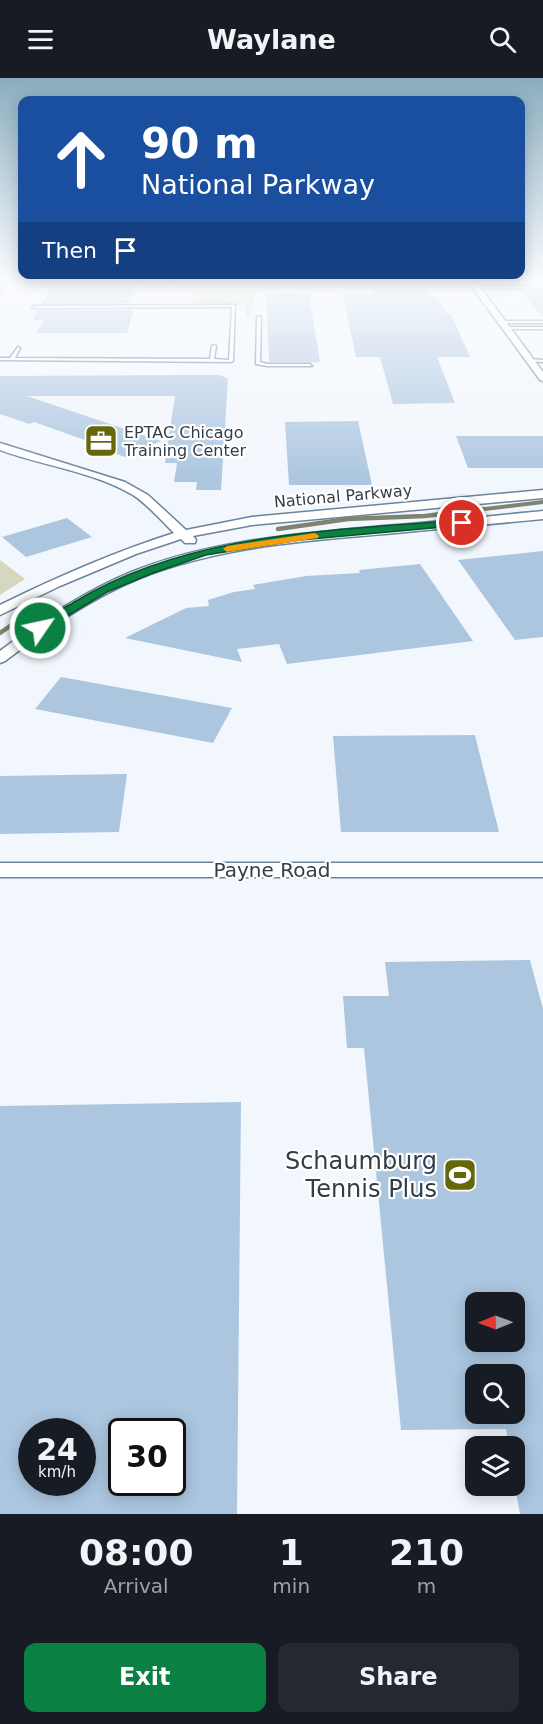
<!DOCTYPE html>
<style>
body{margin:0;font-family:"DejaVu Sans",sans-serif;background:#242831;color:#f1f3f6;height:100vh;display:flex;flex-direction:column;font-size:22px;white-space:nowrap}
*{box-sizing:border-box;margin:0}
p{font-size:20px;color:#9ea1a6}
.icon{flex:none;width:33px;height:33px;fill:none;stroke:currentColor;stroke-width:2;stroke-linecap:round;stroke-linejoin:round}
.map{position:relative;height:1436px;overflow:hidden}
.sheet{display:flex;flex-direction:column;background:#171b24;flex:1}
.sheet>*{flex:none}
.banner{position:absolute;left:18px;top:18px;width:507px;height:183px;border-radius:12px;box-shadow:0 3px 15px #0003;background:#1a4fa0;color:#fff;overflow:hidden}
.needle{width:39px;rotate:269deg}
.buttons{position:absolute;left:465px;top:1214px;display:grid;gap:12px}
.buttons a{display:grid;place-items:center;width:60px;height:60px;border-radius:12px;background:#171b24;box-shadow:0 3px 15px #0003;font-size:30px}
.speed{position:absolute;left:18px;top:1340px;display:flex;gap:12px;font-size:30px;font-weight:700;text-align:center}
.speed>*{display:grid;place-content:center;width:78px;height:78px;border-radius:50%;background:#171b24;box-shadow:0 3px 15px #0003;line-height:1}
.speed small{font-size:15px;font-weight:400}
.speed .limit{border:3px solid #111;border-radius:9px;background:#fff;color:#111}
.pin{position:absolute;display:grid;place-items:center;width:51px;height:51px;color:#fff;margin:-26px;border:3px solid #fff;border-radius:50%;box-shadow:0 2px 6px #0007}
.me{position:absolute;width:66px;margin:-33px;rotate:56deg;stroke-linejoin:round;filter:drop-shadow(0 0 4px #0008)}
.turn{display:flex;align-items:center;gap:21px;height:126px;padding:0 24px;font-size:27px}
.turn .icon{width:78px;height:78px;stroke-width:2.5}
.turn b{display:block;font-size:42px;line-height:51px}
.then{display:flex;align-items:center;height:57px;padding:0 24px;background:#0003;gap:12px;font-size:22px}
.eta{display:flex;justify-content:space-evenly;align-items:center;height:102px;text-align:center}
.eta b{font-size:36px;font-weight:700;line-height:42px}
.action{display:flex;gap:12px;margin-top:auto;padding:12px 24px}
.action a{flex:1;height:69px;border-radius:12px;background:#0b8043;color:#fff;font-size:24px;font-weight:700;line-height:69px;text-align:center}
.action a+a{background:#242831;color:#f1f3f6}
header{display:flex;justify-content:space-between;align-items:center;height:78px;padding:0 24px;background:#171b24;font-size:27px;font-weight:700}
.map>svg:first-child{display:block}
</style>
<header><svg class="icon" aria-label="menu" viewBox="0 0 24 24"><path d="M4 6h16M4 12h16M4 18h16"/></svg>Waylane<svg class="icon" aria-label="search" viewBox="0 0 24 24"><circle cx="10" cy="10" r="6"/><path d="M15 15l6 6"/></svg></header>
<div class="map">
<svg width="543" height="1436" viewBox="0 0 543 1436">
<rect width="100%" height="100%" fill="#f2f7fd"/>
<path fill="#d5d8bf" d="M171,201H256L254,227L250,240L246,238L245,227L190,226L192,216L204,213L203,211L173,208Z
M0,482L25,501L0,517Z"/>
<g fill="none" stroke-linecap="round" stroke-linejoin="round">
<path stroke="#7e8471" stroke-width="4" d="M468,433L543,424"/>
<path stroke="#7e8471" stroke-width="4.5" d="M278,451L348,441L425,438L481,431
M0,555L13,546"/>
</g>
<path fill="#acc6e0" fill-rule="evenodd" d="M56,201H138L130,225L42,226Z
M370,201H420L427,217L437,219L447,236H451L470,279H437L455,325L393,326L380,279H356L343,217H375Z
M519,212H543V239Z
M286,215L309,216L320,284H269L266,216Z
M38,232H134L127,255H36L44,242H33Z
M190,297H220L228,301L221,412H196L197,404H174L177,385H165L175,318H27L161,363L125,379L93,367L96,366L34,344L29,346L0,336V298Z
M358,343L372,407H289L285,344Z
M456,358H543V390H468Z
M67,440L92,459L26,479L2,459Z
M543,473V559L515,562L458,482Z
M420,486L473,563L287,586L279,566L237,571L242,584L125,560L186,530L209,528L208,522L234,514L255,511L253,507L306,498L360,495L359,492Z
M61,599L232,630L213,665L35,631Z
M475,657L499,754H341L333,658Z
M127,696L119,754L0,756V698Z
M530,882L543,931V1436H520L514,1403V1368H509L506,1351L401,1352L364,970H347L343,918H389L385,884ZM476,1224H514V1263H476ZM476,1296H514V1335H476Z
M241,1024L237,1436H0V1028ZM32,1353H82V1404H32ZM122,1353H172V1404H122Z"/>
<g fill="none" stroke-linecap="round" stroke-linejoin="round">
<g stroke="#6a849c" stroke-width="3">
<path id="lane" d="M476,208H543V210H477Z
M235,227L233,283L231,284L0,282V280H10L18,269L20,270L15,280L210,281L212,268L214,267L216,268L214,281L229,282L232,229L34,230L32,229L34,228Z
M259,238L261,239L260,284L267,286H310L312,288H267L256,286L257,239Z
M501,243H543V245H502Z
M506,249H543V251H507Z
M529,281L543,282V284L531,283Z"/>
</g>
<g stroke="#6a849c" stroke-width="3">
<path id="street" d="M2,201H10L0,212Z
M466,201H474L543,294V303L540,302Z
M0,365L125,404L148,417L186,452L252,439L543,412V420L252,447L193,458L196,462L195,465H185L181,461L136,476L60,508L0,537V527C57,499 114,474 174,455C161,442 148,427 133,417C92,393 43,388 0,372Z
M543,433V441C490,446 438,451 385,456C302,463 218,469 140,500C90,520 48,551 5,583L0,585V573C41,542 82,515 129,495C209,462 298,456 384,448C437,444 490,438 543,433Z
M0,785H543V799H0Z"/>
</g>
<path stroke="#a2a9b1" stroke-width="1.5" stroke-dasharray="2 2" stroke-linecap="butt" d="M317,201L318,205
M365,201L366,205"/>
<use href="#lane" fill="#fff" fill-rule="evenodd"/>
<use href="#street" fill="#fff" fill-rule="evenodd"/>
</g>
<linearGradient id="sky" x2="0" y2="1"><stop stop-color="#8aadbf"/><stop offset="0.5" stop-color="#f9fbfe"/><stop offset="1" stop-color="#f9fbfe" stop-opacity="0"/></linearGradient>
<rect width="543" height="402" fill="url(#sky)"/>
<path fill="#0b8043" stroke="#07532c" stroke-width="1.5" d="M462,442L465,443V447L300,462L206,477L153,495L107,514L44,552L40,553L34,550C45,539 63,531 76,523C191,454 332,453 462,442Z"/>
<path fill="#f59e0b" d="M315,455L319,458L318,460L227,474L223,471L227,468Z"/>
<defs>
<g id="office-square" transform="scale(1.725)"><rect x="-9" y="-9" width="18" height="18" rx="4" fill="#646808" stroke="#fff"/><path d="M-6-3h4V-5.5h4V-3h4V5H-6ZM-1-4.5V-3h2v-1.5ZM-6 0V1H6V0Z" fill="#fff"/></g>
<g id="stadium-square" transform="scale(1.725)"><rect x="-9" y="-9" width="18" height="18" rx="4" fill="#646808" stroke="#fff"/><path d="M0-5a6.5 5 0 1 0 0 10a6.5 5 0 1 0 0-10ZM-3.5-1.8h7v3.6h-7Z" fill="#fff"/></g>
</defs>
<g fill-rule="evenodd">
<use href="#office-square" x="101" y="363"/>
<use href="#stadium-square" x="460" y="1097"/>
</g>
<g text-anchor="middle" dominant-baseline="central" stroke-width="4.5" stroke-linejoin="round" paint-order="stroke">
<g font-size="16" fill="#323d48" stroke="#fff" text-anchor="start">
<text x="124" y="354">EPTAC Chicago<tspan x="124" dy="18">Training Center</tspan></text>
</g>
<g font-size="16" fill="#323d48" stroke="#fff">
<text transform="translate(343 418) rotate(-5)">National Parkway</text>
</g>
<g font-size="20" fill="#323d48" stroke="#fff">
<text x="272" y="792">Payne Road</text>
</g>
<g font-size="24" fill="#323d48" stroke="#fff" text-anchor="end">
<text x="437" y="1083">Schaumburg<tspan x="437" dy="28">Tennis Plus</tspan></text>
</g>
</g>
</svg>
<div class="buttons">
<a><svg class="needle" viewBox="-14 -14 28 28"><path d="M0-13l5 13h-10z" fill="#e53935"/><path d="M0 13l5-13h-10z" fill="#9ea1a6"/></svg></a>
<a><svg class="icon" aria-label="search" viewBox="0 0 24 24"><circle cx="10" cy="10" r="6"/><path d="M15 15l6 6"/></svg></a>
<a><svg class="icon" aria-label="layers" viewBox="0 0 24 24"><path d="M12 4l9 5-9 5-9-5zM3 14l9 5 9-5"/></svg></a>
</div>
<div class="speed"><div>24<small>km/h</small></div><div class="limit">30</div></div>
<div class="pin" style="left:462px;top:445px;background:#d93025"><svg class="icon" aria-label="arrive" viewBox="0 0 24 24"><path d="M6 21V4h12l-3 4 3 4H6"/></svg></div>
<svg class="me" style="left:40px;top:550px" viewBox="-20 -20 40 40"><circle r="17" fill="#0b8043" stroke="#fff" stroke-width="3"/><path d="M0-11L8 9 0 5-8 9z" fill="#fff"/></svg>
<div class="banner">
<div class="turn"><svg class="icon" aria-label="ahead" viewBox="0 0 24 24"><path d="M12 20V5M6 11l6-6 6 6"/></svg><div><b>90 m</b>National Parkway</div></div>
<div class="then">Then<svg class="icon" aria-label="arrive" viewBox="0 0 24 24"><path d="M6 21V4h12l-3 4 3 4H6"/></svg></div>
</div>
</div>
<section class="sheet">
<div class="eta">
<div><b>08:00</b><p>Arrival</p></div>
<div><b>1</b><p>min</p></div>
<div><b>210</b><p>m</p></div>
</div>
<div class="action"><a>Exit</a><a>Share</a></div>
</section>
